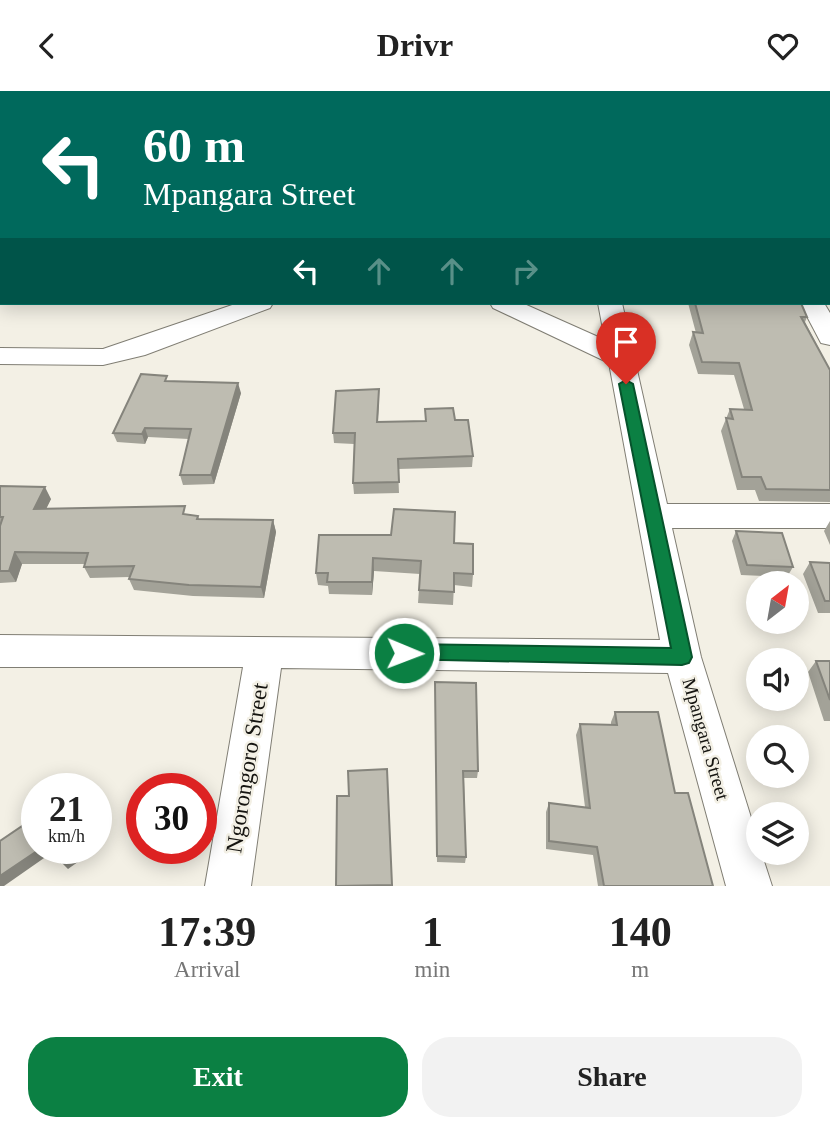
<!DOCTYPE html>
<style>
body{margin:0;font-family:Georgia,serif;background:#f2f2f2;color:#222;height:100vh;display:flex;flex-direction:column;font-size:26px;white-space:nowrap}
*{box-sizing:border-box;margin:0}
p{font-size:23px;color:#767676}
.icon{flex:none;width:38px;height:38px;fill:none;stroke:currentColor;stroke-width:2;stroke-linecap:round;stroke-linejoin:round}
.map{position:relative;height:795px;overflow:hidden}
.details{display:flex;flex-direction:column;background:#fff;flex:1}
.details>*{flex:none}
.top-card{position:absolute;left:0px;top:0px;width:831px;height:214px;box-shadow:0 4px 18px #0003;background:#00695c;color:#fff;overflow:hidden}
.needle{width:46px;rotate:31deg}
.tools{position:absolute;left:746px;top:480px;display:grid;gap:14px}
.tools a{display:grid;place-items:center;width:63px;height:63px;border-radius:50%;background:#fff;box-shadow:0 4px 18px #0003;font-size:35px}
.speed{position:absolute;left:21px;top:682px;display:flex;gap:14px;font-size:35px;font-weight:700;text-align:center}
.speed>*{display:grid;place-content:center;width:91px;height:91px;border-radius:50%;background:#fff;box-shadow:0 4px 18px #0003;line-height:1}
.speed small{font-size:18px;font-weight:400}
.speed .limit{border:10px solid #d22;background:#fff;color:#111}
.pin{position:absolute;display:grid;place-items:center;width:60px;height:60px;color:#fff;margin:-72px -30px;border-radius:50% 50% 50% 0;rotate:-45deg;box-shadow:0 0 7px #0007}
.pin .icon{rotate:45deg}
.me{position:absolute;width:77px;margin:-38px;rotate:91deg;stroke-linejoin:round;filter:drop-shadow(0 0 5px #0008)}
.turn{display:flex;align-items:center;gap:24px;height:147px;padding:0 28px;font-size:32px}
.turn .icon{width:91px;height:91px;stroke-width:2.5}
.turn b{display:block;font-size:49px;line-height:60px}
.lanes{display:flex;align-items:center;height:66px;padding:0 28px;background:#0003;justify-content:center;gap:35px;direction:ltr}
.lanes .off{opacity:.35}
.eta{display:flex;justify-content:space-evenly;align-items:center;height:119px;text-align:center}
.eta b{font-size:42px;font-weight:600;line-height:49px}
.action{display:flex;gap:14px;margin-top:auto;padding:14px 28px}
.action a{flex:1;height:80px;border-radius:28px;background:#0b8043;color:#fff;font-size:28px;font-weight:600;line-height:80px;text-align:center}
.action a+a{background:#f2f2f2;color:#222}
header{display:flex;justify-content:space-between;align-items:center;height:91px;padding:0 28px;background:#fff;font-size:32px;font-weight:600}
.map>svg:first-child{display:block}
</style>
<header><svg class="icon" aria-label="back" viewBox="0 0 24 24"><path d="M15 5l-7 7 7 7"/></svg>Drivr<svg class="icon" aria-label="heart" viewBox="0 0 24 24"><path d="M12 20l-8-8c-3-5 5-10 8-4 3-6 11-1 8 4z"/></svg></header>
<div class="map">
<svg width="830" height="795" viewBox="0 0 830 795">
<rect width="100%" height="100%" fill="#f3f0e5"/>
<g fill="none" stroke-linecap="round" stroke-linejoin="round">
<g stroke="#807e74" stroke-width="2">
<path id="street" d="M255,0H273V2H255Z
M392,0H410V2H392Z
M0,90H2V102H0Z
M0,194H2L0,210Z
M238,212H273L270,217L145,264L103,274L0,273V257L103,258Z
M490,212H522L605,249L598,212H622L667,413H830V437H672L701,566L758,749V761H761L772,795H726L668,582L281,577L251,795H205L243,576H0V544L660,549L609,272L493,217Z
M800,212H824L830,222V254L821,252Z"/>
</g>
<use href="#street" fill="#fff" fill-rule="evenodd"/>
</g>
<path fill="#a3a298" d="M440,0H830V148V2H440Z
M688,212H801L807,226L805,231L830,279V411L759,410L755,399H737L721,340L730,318H744L734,284L698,283L689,254L693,241L696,242Z
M169,290L241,302L214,393L183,394L180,384L189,348L148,346L145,353L117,351L113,342Z
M379,298L378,331L425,330V318L455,329L473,365L472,376L398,378L399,402L354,403L353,392L354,353L334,352L333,342Z
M0,395L51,408L46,418L188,424L198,425L199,428L273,429L276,441L264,507L193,505L134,499L129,488V486L90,487L84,476L85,473H22L16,491L0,492Z
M830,430V454L824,440Z
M736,440L793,476L787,486L741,484L732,450Z
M391,444L454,452L473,483L472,496L454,494L453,514L418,512L420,483L374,480L372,504L329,503L328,495L318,494L316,482Z
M810,471L830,472V522H818L803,483Z
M816,570H830V630H824L808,581Z
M435,599L478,680L477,687H464L466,766L465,772L437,771Z
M615,621L675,702L713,795H598L593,764L546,758V721L549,712L585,716L576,644L580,633H611V631Z"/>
<path fill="#85847c" d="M0,152L2,156V162L0,165Z
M238,292L241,302L214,393L211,384Z
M379,298V308L377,342V331Z
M145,337L148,346L145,353L142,343Z
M45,396L51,408L40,430L34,418Z
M273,429L276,441L264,507L261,496Z
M15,461L22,473L16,491L9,480Z
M373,467L374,480L372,504V491Z
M96,735L105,751L96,757Z
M40,758H57L4,795H0V785Z
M79,758H96L68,778L61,771Z"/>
<path fill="#bebcb1" stroke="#85847c" stroke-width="2" d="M11,0H122L121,2H10Z
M165,0H238V2H133Z
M441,0H740L741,2H441Z
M786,0H830V135V2H788Z
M0,18H2L1,61V55H0Z
M0,115H2V151H0Z
M695,212H801L807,226H801L830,279V399L766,398L761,386H742L726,327L733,328L730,318L752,319L739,272L702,271L693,241L703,242Z
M141,283L167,285L165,290L238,292L211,384H180L191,338L145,337L142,343L113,342Z
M379,298L377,331L426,330L425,318L453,317L455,329H468L473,365L398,368L399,391L353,392L355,342H333L336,300Z
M0,395L45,396L34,418L185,415L183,423L198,425L197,428L273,429L261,496L189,494L129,488L134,475L84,476L88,462L15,461L9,480H0V435L3,426H0Z
M394,418L455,421L454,452L473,453V483L454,482V501L419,499L421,470L373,467L372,491H327L328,482H316L319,444H391Z
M736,440L782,442L793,476L747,474Z
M810,471L830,472V510H825Z
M816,570H830V609Z
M435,591L476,592L478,680H463L466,766L437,765Z
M615,621H658L675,702H688L713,795H604L597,756L549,750V712L590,717L580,633L617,634Z
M387,678L392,794L336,795L337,705H349L348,680Z
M37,725V758H40L0,785V750Z
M54,758H79L61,771Z"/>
<path fill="#0b8043" stroke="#07532c" stroke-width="2" d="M626,289L633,293L692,566L689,572L682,574L397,568L394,562L397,556L404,553L671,557L619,293Z"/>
<g text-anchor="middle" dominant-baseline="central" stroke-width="5" stroke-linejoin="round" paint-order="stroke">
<g font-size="19" fill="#151410" stroke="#f3f0e5">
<text transform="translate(706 648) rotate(74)">Mpangara Street</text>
</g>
<g font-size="23" fill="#151410" stroke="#f3f0e5">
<text transform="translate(247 677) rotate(-81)">Ngorongoro Street</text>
</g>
</g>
</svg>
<div class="tools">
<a><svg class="needle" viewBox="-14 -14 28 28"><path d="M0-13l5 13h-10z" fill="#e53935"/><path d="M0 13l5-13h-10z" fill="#767676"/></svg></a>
<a><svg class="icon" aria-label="sound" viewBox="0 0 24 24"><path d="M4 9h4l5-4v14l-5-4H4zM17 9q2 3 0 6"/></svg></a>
<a><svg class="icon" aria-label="search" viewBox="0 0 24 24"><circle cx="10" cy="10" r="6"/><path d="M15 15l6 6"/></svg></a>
<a><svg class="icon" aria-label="layers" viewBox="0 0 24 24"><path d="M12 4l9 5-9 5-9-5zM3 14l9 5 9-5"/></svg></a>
</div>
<div class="speed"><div>21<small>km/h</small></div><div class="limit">30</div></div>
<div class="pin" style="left:626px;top:293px;background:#d93025"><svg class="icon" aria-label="arrive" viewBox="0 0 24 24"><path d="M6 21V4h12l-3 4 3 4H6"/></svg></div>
<svg class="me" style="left:404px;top:562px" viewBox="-20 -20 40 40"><circle r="17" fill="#0b8043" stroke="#fff" stroke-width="3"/><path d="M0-11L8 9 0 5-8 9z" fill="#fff"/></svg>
<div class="top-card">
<div class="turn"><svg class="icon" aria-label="left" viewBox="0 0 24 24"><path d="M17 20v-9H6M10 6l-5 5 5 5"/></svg><div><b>60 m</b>Mpangara Street</div></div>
<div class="lanes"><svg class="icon" aria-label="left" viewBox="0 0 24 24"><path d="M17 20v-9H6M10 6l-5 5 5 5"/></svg><svg class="icon off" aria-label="ahead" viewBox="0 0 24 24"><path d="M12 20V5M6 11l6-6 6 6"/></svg><svg class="icon off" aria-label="ahead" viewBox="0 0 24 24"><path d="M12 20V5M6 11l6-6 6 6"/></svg><svg class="icon off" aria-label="right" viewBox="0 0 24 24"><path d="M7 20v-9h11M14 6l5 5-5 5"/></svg></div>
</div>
</div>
<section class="details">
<div class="eta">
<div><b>17:39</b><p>Arrival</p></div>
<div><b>1</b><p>min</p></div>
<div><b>140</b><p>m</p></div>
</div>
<div class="action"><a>Exit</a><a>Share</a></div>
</section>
